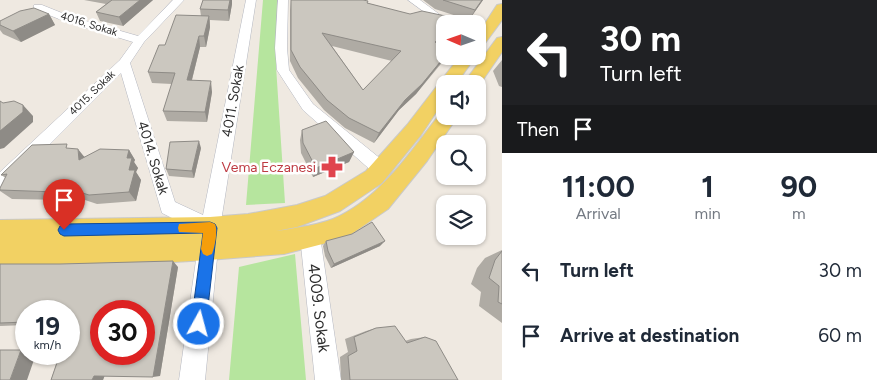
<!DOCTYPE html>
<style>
body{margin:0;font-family:Figtree,sans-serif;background:#f2f2f3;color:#1f2937;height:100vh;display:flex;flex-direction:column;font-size:19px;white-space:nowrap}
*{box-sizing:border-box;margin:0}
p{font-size:16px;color:#747a83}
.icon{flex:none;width:28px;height:28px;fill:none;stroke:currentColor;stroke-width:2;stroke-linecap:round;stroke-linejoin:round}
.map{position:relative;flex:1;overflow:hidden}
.side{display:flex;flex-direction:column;background:#fff;width:375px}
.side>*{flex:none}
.hud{background:#202124;color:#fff;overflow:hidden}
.needle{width:32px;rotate:272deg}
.buttons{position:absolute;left:436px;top:15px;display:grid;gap:10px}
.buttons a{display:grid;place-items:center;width:50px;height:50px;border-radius:10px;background:#fff;box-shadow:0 1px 4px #0004;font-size:25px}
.speed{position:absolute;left:15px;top:300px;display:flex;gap:10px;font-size:25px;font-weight:700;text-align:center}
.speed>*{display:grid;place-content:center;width:65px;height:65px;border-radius:50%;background:#fff;box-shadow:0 1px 4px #0004;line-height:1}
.speed small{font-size:12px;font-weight:400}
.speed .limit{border:8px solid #d22;background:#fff;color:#111}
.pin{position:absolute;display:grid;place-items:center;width:42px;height:42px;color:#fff;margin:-51px -21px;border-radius:50% 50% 50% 0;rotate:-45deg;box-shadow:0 0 5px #0007}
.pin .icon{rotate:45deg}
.me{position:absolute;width:55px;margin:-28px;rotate:7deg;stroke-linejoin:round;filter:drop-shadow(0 0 4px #0008)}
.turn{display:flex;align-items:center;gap:18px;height:105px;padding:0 15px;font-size:22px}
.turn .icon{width:65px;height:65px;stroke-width:2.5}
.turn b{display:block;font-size:35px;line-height:42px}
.then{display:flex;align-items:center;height:48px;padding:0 15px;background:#0003;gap:10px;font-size:19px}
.eta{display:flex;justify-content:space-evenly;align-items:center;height:85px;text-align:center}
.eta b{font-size:30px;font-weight:700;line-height:35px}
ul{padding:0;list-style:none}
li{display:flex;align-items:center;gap:15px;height:65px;padding:0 15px}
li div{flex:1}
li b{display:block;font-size:19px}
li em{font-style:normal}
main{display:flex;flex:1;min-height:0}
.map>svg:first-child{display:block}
</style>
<main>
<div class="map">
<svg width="502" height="380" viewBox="0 0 502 380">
<rect width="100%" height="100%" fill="#efe9e1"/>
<path fill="#b6e59e" d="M263,0H277L276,66L285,203L246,205Z
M295,254L306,380H229L239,267Z"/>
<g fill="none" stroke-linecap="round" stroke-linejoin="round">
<g stroke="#b4b7c1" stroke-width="1">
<path id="minor" d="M173,0H184L144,42L130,63L175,202L203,215L246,0H256L220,228L205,380H179L200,232L162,213L121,73L6,188L0,190V172L120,60L133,42L64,21L34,9V5H42L72,17L138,36Z
M278,0H288L287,48L289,70L313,104L387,164L389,169L387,174L381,176L375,174L303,110L277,70L275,48Z
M408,0H420L447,20L442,23L438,22Z
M310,227L317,230L320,236L341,380H315L300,236L303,230Z"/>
</g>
<g stroke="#c9c9c9" stroke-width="2">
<path id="major" d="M502,4V20L483,46L478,47V34L497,5Z
M502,37V52L478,87V84H463L497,38Z
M460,56H476L456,84H445V99L421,135L382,183L340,211L297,227L276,231L284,230C300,227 318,225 333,219C380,199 412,150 442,111H445V116H458L427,161L388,209L347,237L338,240L284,254L208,260L71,268H0V242L104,241L0,242V220L210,217L248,214L297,205L325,196L366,171L407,125Z"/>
</g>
<use href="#minor" fill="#fff" fill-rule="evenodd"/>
<use href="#major" fill="#f2d163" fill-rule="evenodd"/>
</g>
<path fill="#afaba4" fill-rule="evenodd" d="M84,0H153L123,26L100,21L96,12L106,4Z
M203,0H232V4L229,21L210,20V27L206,47H200L192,80L212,92L207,122L167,121L163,111L172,84L152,83L148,72L165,45L201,16L200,9Z
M291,0L367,3L445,24V45L444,46L445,59L416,94L399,110L374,143L345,128L324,110L298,78L290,61V10ZM332,46L392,61L363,90Z
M423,0H483L469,20L435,9Z
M49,14L55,25L21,42L3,34L0,30V21Z
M502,60V87L499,86L493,71Z
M302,130L354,152L349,162L313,177L301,153L300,140Z
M201,148L194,178L169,176L166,169Z
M70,149L85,157L129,150L135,160L134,162L138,168L136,172L141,180L136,201L97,204L76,197L67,200L12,199L0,191V188L6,178L1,175Z
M326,241L380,246L331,268L325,256L323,246Z
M502,250V323L479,306L481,292L471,284L477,268L485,258Z
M0,264L178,267L160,376H104L103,380H51L69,324V311H26V325L0,326Z
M376,328L405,341L411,339L425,337L458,380H341L340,357L348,352L345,339L366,331Z"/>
<path fill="#8e8b86" d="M140,0H153L123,26L119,17Z
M230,0H232V4L229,21L228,10Z
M482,0H483L469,20L475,10Z
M49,14L55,25L21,42L13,31Z
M209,16L210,27L206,47L204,36Z
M199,36L200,47L189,91L187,80Z
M445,38V45L429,53L435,42Z
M445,56H446L416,94L399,110L374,143L379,133L405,100Z
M211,81L212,92L207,122L205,112Z
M23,105L33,116V122L4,148L0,149V131Z
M199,141L201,148L194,178L192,171Z
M78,149L86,159L79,160Z
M129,150L135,160L134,162L138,168L136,172L141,180L136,201L129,192L127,158Z
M354,152L349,162L313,177L316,168Z
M66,188L76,197L67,200L57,192Z
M385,241L380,246L331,268L334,264Z
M173,261L178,267L160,376L153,377Z
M21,350H26V354H36L27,380H10Z
M105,375L103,380H92L94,376Z"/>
<path fill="#cbc7bf" stroke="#8e8b86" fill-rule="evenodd" d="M112,0H140L119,17L96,12Z
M203,0H230L228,10L200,9Z
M291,0H363L368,1L367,3L410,14L422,11L450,17L456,16V24H445V38L435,42L445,46V56L422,84L405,100L379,133L349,118L327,100L300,67L291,50ZM322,33L401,51L363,90Z
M443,0H482L475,10Z
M34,8L49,14L13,31L0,25V21L20,11Z
M176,15L209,16L204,36H199L187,80L211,81L205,112L163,111L175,73L148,72L159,45H165Z
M0,101L3,103L14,101L23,105V112L0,131Z
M326,121L354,152L316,168L303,143L302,130Z
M199,141L192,171L166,169L170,142Z
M67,144L66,148L78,149L79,160L100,149L129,150L127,158H132L129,170H135L129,192L89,195L66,188L57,192L0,190V188L7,174L1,175L32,145Z
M372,222L385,241L334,264L328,251L326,241L352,234Z
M502,251V304L498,302L499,286L489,278L495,260Z
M173,261L153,377L94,376L92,380H51L60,354H69V325L70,321H69V311H26V322L0,323V264H60ZM101,311H144V354H101Z
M395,326L407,343L425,337L436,341L458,380H350L348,356L357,351L354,337L376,328Z
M0,350H21L10,380H0Z"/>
<path fill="#1a73e8" stroke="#114b97" d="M210,222L215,224L217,228L206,324L204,329L199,331L193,329L191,324L203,233L64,236L60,234L58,230L60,226L64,224Z"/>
<path fill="#f59e0b" d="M210,222L215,224C218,231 215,246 212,254L207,256L203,254L201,249L203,233L179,232L178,228L179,224Z"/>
<defs>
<g id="pharmacy-bare" transform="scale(1.725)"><path d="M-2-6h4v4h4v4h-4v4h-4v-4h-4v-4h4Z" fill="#e0444e" stroke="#fff" stroke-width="2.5" paint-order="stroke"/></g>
</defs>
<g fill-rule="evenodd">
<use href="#pharmacy-bare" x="332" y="167"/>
</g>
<g text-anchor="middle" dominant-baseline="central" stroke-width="5" stroke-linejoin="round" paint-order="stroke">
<g font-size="11" fill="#2e2e2e" stroke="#fff">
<text transform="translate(89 24) rotate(17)">4016. Sokak</text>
<text transform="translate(92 93) rotate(-44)">4015. Sokak</text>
</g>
<g font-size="14" fill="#2e2e2e" stroke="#fff">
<text transform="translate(233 101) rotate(-80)">4011. Sokak</text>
<text transform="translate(153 158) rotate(73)">4014. Sokak</text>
</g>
<g font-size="14" fill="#be3a42" stroke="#fff" text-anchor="end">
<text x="316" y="167">Vema Eczanesi</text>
</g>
<g font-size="16" fill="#2e2e2e" stroke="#fff">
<text transform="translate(319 308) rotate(83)">4009. Sokak</text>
</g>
</g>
</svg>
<div class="buttons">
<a><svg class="needle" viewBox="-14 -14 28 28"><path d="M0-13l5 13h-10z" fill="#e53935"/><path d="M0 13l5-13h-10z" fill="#747a83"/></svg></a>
<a><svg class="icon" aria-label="sound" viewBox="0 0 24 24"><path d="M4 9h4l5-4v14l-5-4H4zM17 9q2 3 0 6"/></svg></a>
<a><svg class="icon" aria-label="search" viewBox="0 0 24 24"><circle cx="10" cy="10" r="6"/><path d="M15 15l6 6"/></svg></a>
<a><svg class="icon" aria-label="layers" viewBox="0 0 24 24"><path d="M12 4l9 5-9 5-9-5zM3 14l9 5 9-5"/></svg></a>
</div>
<div class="speed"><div>19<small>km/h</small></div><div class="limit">30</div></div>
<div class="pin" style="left:64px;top:230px;background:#d93025"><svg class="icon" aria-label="arrive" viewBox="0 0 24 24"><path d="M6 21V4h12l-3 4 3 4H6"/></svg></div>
<svg class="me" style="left:199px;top:324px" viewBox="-20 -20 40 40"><circle r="17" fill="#1a73e8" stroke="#fff" stroke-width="3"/><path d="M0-11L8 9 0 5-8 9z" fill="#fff"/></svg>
</div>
<section class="side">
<div class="hud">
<div class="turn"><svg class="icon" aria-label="left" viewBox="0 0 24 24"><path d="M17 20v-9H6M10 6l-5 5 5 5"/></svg><div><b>30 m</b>Turn left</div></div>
<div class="then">Then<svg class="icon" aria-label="arrive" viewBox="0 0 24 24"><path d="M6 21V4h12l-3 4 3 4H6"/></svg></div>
</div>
<div class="eta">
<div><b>11:00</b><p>Arrival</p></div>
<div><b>1</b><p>min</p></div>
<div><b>90</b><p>m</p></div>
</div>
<ul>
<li><svg class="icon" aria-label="left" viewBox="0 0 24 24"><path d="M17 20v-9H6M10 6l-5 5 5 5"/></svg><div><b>Turn left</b></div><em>30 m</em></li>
<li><svg class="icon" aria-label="arrive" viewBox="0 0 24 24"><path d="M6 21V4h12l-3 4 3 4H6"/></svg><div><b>Arrive at destination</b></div><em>60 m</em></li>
</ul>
</section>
</main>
